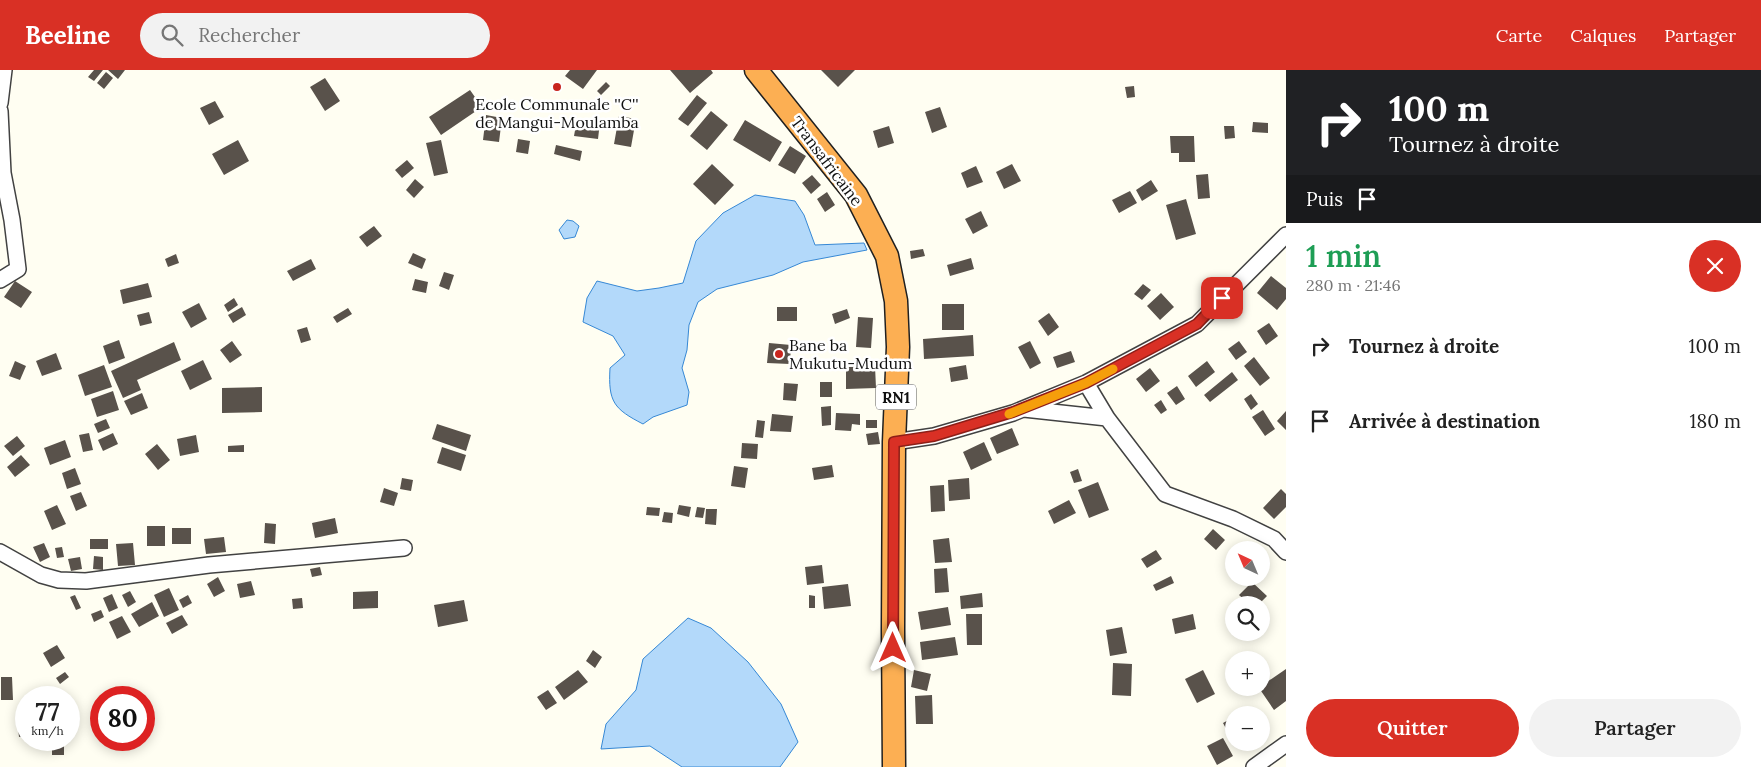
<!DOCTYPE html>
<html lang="fr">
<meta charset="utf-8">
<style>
body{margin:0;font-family:Lora,serif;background:#f2f2f2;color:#222;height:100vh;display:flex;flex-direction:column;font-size:19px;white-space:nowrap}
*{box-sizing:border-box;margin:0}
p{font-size:16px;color:#767676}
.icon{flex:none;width:28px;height:28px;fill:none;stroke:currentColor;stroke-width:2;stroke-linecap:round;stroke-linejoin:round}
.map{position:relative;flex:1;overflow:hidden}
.panel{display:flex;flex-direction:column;background:#fff;width:475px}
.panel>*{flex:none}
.banner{background:#202124;color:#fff;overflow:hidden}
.needle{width:32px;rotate:316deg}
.buttons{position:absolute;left:1225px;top:471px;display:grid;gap:10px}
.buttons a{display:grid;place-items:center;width:45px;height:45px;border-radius:50%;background:#fff;box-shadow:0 2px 12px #0003;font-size:25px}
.speed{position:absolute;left:15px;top:616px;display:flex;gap:10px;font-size:25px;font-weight:700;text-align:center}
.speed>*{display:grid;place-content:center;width:65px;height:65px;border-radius:50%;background:#fff;box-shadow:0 2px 12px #0003;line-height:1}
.speed small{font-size:12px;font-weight:400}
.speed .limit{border:8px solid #d22;background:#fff;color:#111}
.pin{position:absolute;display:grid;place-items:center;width:42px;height:42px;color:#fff;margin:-21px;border-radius:10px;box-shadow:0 2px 8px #0006}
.me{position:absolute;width:55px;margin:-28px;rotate:0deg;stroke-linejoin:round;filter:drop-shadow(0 0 4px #0008)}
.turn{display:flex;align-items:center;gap:18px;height:105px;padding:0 20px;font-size:22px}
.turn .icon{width:65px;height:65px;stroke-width:2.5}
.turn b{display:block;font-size:35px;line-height:42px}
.then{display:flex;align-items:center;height:48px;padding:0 20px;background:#0003;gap:10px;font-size:19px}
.round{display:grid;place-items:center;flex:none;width:52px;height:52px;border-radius:26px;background:#f2f2f2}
.head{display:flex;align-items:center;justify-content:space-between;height:85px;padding:0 20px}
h1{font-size:30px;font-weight:600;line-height:38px;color:#1e9e55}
.primary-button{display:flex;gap:10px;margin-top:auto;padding:10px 20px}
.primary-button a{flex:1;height:58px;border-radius:30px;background:#d93025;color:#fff;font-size:20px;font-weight:600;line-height:58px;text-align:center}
.primary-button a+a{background:#f2f2f2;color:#222}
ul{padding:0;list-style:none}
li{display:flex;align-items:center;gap:15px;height:75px;padding:0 20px}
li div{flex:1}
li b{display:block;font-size:19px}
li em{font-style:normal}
header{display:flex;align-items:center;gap:30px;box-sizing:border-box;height:70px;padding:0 25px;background:#d93025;color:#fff}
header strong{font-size:24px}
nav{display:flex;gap:28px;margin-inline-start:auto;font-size:18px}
.search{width:350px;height:45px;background:#f2f2f2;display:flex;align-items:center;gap:12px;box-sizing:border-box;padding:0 18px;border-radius:28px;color:#767676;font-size:19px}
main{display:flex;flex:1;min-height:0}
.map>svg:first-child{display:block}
</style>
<header>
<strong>Beeline</strong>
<div class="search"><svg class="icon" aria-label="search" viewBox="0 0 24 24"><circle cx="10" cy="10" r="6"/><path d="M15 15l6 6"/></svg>Rechercher</div>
<nav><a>Carte</a><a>Calques</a><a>Partager</a></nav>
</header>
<main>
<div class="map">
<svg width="1286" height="697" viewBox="0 0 1286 697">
<rect width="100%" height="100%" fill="#fffef2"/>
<path fill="#b3d9fa" stroke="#3688d5" d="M755,125L795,131L804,145L815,175L864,173L867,180L803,192L773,205L717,219L698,232L689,255L687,280L682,298L689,322L687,335L653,347L643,354C614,339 608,332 610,298L625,285L613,266L583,252L587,228L597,211L637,221L659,218L683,213L696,171L723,143Z
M567,150L573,151L579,156L575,167L564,169L559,160Z
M688,548L711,558L748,592L781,634L798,672L780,697H682L650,676L601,679L606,654L636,620L643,589Z"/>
<path fill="#59524b" d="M94,0H103L94,11L88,7Z
M108,0H125L118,9Z
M570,0H597L583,19L565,6Z
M670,0H711L713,3L690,23Z
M821,0H855L838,17Z
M106,2L113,8L104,19L97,13Z
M325,8L340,31L325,41L310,17Z
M606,12L610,16L601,25L597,21Z
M1134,16L1135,27L1127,28L1125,17Z
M470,20L482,37L441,65L429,47Z
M697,25L707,33L688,56L678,49Z
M215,31L224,47L209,55L200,38Z
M940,37L947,57L932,63L925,42Z
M711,41L728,55L707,80L690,66Z
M486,45L502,48L499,72L483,70Z
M619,46L636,49L631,77L614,74Z
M577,49L600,52L598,69L574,66Z
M745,50L782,72L770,92L733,70Z
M1253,52L1268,53V63L1252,62Z
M889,56L894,73L878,78L873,61Z
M1224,56H1234L1235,68L1225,69Z
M1170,66H1194L1195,92H1179V83H1171Z
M518,69L530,71L528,84L516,82Z
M238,70L249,91L224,105L212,84Z
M441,70L448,103L434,106L426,73Z
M556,75L582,81L580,91L554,84Z
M790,76L806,86L795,104L778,95Z
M407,90L414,98L402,108L395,100Z
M712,94L734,115L715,135L693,114Z
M1012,94L1021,111L1004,119L996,102Z
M976,96L983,112L967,118L961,103Z
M1208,104L1210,128L1198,129L1196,105Z
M812,105L821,115L811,124L802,113Z
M415,109L424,117L414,128L406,120Z
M1151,110L1158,121L1142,131L1136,120Z
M1130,121L1137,133L1119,143L1112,130Z
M827,122L835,135L825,142L817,129Z
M1186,129L1196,164L1176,170L1166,135Z
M981,141L988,156L973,164L965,149Z
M374,156L382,166L367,177L359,167Z
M923,179L925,186L911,189L910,181Z
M413,183L426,189L422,199L408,193Z
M176,184L179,193L168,197L165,189Z
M971,188L974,199L950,206L947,195Z
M311,189L316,199L293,211L287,201Z
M444,202L454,205L449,220L439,216Z
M1271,206L1286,218V229L1277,240L1257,223Z
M415,209L428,212L426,223L412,220Z
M15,211L32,222L21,238L4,227Z
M148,213L152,227L123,234L120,220Z
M1143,214L1151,220L1142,230L1134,224Z
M1161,223L1174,237L1160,250L1147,236Z
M234,228L238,235L228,242L224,235Z
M199,233L207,249L191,258L182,242Z
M942,234H964V260H942Z
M242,237L246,245L233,253L228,245Z
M777,237H797V251H777Z
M348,238L352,244L337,253L333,247Z
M847,239L850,248L835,254L832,244Z
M149,242L152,253L140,256L137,245Z
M1049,243L1059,257L1048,266L1038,251Z
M858,247L873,248L871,278L856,277Z
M1269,253L1278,266L1266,275L1257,261Z
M307,257L311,270L301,273L297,260Z
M973,265L974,286L924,289L923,269Z
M119,270L125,288L109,294L103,276Z
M232,271L242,285L230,293L220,280Z
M1030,271L1041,293L1030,299L1018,277Z
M1239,271L1247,282L1236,290L1228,279Z
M174,272L181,290L137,310L141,320L123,328L111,301Z
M769,273L791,275L790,294L767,293Z
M1071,281L1075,292L1057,298L1053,287Z
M56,283L62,299L42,306L36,291Z
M1254,287L1270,308L1260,316L1244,296Z
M203,290L212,309L190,320L181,301Z
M15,291L26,296L20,310L9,306Z
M1207,291L1215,302L1196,317L1188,306Z
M104,295L112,317L85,326L78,305Z
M966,295L968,309L951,312L949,298Z
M875,296L876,318L846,319V297Z
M1150,298L1160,311L1146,322L1136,309Z
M1232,302L1238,310L1210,332L1204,325Z
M820,312H832V327H820Z
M784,313L798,314L796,331L783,330Z
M1177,316L1185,329L1176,335L1167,323Z
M262,317V342L222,343V318Z
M113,321L119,340L97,347L91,329Z
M142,323L148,338L131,345L124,331Z
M1251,324L1258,334L1251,340L1244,329Z
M1161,330L1167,340L1161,344L1154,335Z
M831,336V355L822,356L821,337Z
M1263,340L1275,359L1265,366L1252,347Z
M1286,341V360L1277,351Z
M836,343L860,344V355L852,354L851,361L835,360Z
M772,344L793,346L791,362L770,361Z
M106,349L110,358L98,363L94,354Z
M757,350L765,351L763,368L755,367Z
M866,350H877V358H866Z
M437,354L471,365L466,381L432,369Z
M1012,358L1019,375L997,384L990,368Z
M878,362L880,374L868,375L866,364Z
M89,363L93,380L83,382L79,365Z
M113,363L118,374L103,381L98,370Z
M196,365L199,382L180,386L177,369Z
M17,366L25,376L13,386L4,376Z
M65,370L71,387L50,395L44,378Z
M984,372L992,390L971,400L963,382Z
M742,373L758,374L757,389L741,388Z
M157,374L170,390L158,400L145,384Z
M244,375V382H228V376Z
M442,377L466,385L461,401L437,393Z
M21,385L30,395L15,407L7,397Z
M832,395L834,407L814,410L812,398Z
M734,396L748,398L745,418L731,416Z
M75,398L81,414L67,419L62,403Z
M1078,399L1082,411L1074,413L1070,402Z
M402,408L413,410L411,421L400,419Z
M969,408L970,429L949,431L948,410Z
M1098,412L1109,440L1089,448L1078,420Z
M944,415L945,441L931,442L930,416Z
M384,418L398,423L394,436L380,432Z
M1281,419L1286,424V437L1274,449L1263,438Z
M81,422L87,436L76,441L70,426Z
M1069,430L1076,443L1054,454L1048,441Z
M57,435L66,454L52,460L44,441Z
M679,435L691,437L689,447L677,444Z
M647,437L660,438L659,446L646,445Z
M697,437L705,438L703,448L695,447Z
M706,439H717L716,455L705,454Z
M664,442L673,443L672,453L662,452Z
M335,448L338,463L315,468L312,453Z
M265,453L276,454L275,474L264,473Z
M147,456H165V476H147Z
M172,458H191V474H172Z
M1213,459L1225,470L1216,480L1204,469Z
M224,467L226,482L206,484L204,469Z
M949,468L952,492L935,493L933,470Z
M90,469H108V479H90Z
M44,473L50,487L40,492L33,477Z
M133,473L135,495L118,496L116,474Z
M62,477L64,487L57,488L55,478Z
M1156,480L1162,489L1147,498L1141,489Z
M94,486L103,487V500L93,499Z
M80,487L82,499L71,501L68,489Z
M822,495L824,513L807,515L805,497Z
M320,497L322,505L312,507L310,499Z
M947,498L949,522L935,523L934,499Z
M1171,506L1174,513L1156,521L1153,515Z
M218,507L225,521L214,527L207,514Z
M251,511L255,525L240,528L237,514Z
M1252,512L1267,526L1258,535H1250L1239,525Z
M848,514L851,536L824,539L822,517Z
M169,518L179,540L164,547L154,525Z
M130,521L136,532L128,537L122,525Z
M378,521V538L353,539V522Z
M982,523L983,537L961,539L960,526Z
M112,524L118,538L109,542L103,528Z
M75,525L81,538L76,540L70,527Z
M188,525L192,533L183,538L179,530Z
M809,525L815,526V538H809Z
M302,528L303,538L293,539L292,529Z
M464,530L468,551L438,557L434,535Z
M152,532L159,546L139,557L131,544Z
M948,537L951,555L921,560L918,542Z
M101,540L104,547L94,552L91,544Z
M966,544H982V575H967Z
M1193,544L1196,559L1175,564L1172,549Z
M182,545L188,555L172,564L166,553Z
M122,546L131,562L117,569L109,552Z
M1122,557L1127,583L1110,586L1106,560Z
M955,567L958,585L922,590L920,572Z
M57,575L65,588L51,597L43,583Z
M593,580L602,587L595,598L586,591Z
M1113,593L1132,594L1131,626L1112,625Z
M1286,599V631L1274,640L1259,618H1261V616Z
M578,600L588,612L564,630L555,617Z
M914,600L931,604L927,621L911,617Z
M1203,600L1215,624L1197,633L1185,609Z
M65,602L69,607L60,614L56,608Z
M1,607H12L13,630H1Z
M548,620L557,633L546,640L537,627Z
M932,625L933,654H916L915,626Z
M26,646V666L19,667L17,647Z
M1234,647V666L1231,668L1223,653Z
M1223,668L1233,686L1217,695L1207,676Z
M52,674L64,675V685H52Z"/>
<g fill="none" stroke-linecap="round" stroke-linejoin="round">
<g stroke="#424242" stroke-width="18">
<path id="minor" d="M0,33L4,0
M0,41L3,103L12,150L18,199L0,210
M1086,313L1107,348L1165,424L1233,449L1274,469L1286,482
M1024,339L1107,348
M894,372L934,366L1013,343L1086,313L1197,254L1286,165
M0,482L41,505L59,510L86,511L209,495L404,478
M1254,697L1286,674"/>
</g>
<g stroke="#202020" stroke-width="25">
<path id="highway" d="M756,0L856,125L887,186L896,231L898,277L894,372L893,560L894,697"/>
</g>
<use href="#minor" stroke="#fff" stroke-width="15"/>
<use href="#highway" stroke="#fcaf53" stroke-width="22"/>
</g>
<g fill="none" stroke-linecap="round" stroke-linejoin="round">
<g stroke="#8d1f18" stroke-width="12">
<path id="route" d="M893,578L894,372L934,366L1013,342L1086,313L1197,254L1222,228"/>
</g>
<use href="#route" stroke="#d93025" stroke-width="9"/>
<path stroke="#f59e0b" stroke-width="9" d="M1009,344L1086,313L1113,299"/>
</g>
<g fill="#c8251e" stroke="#fff" stroke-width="2">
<circle cx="557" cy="17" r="5"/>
<circle cx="779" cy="284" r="5"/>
</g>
<g text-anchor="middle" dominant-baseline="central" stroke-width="5" stroke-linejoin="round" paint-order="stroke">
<rect fill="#fff" stroke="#575757" stroke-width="1" x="876" y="314.5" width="40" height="25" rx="4"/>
<g font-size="15" font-weight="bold" fill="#0f0f0f">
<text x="896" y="327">RN1</text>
</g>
<g font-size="16" fill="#0f0f0f" stroke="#fff">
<text x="557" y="34">Ecole Communale ''C''<tspan x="557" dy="18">de Mangui-Moulamba</tspan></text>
<text x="789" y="275" text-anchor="start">Bane ba<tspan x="789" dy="18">Mukutu-Mudum</tspan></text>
</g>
<g font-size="16" fill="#0f0f0f" stroke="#fff">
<text transform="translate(827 91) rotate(53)">Transafricaine</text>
</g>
</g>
</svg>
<div class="buttons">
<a><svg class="needle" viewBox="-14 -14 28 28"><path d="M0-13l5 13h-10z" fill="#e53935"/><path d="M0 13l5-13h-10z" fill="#767676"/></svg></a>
<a><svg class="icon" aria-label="search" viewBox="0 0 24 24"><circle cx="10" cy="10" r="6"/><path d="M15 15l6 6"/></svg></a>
<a>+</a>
<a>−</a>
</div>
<div class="speed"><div>77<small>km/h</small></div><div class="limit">80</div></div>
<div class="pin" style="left:1222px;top:228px;background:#d93025"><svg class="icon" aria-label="arrive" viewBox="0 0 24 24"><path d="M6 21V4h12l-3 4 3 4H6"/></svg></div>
<svg class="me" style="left:893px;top:578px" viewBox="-20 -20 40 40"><path d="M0-17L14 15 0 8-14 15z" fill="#d93025" stroke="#fff" stroke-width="4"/></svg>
</div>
<section class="panel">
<div class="banner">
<div class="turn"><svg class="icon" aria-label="right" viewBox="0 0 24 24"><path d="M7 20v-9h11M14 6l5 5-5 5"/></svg><div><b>100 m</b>Tournez à droite</div></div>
<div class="then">Puis<svg class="icon" aria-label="arrive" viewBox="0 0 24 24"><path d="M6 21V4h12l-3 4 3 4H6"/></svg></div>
</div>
<div class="head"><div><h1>1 min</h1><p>280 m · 21:46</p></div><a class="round" style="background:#d93025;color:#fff"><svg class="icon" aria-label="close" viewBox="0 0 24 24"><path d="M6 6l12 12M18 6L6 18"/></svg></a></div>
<ul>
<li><svg class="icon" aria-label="right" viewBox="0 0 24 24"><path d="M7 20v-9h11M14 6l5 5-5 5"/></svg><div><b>Tournez à droite</b></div><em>100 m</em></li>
<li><svg class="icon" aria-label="arrive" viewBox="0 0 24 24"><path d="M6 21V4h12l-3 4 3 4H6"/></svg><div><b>Arrivée à destination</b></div><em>180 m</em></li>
</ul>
<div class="primary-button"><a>Quitter</a><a>Partager</a></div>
</section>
</main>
